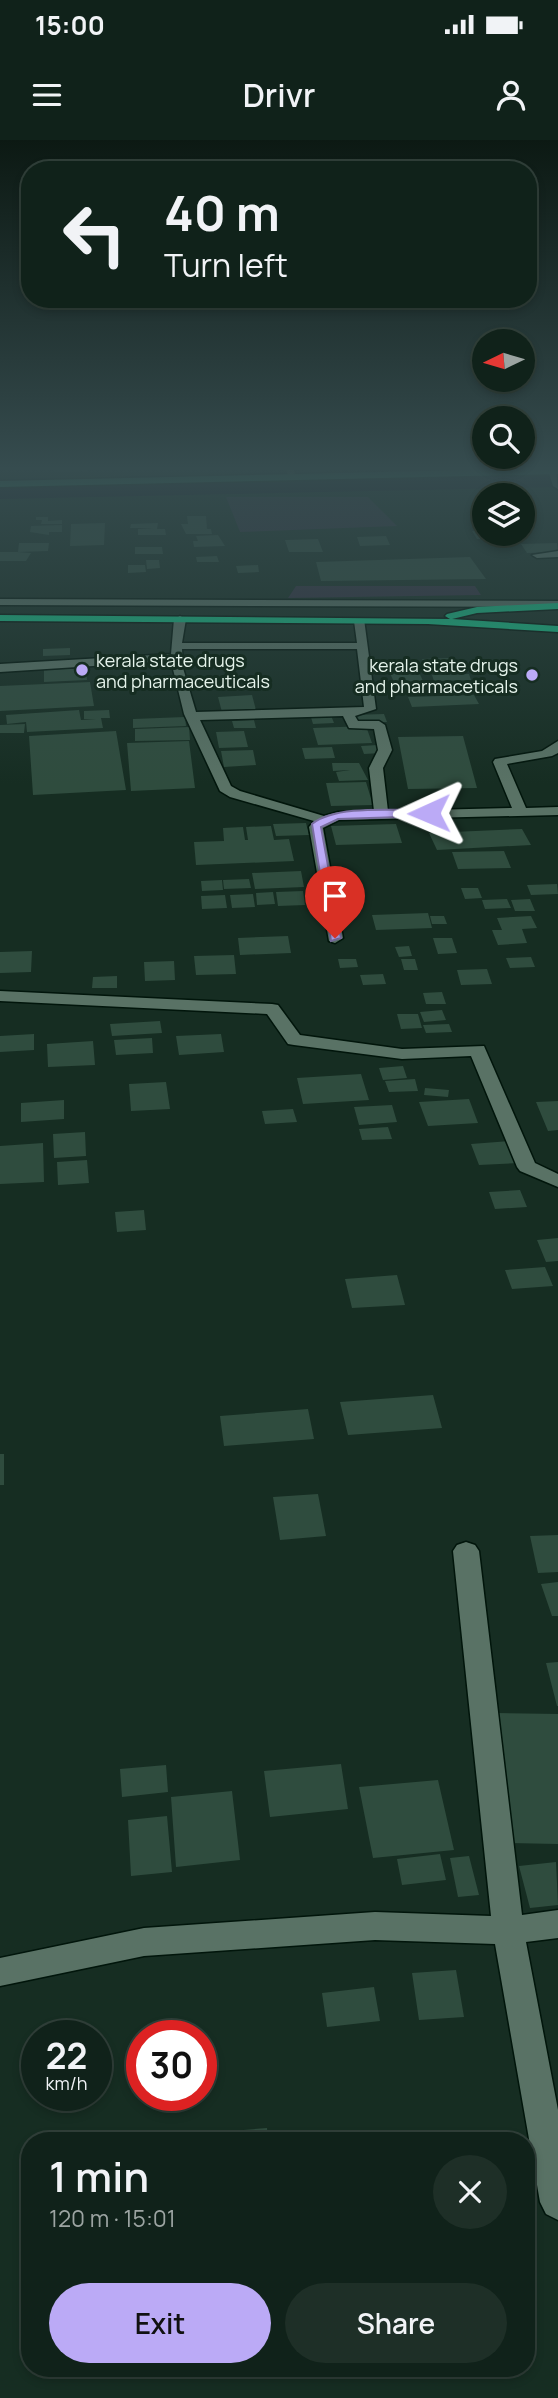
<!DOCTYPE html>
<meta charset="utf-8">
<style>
body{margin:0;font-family:Manrope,sans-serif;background:#1e2f27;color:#f1f3f6;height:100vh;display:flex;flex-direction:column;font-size:26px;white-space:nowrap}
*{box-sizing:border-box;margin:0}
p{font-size:23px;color:#9ca4a2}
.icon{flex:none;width:38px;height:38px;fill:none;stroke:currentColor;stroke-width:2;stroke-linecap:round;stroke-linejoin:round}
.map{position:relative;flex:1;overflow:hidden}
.side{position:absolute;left:21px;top:1992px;width:514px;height:245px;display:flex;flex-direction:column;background:#10221a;border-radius:28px;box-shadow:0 4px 10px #0003,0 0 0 2px #303f39}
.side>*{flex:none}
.guide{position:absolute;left:21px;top:21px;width:516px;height:147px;border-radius:28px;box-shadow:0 4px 10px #0003,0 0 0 2px #303f39;background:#10221a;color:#f1f3f6;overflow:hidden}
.needle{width:46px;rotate:265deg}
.fabs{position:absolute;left:472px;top:189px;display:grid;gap:14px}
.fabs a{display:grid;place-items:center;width:63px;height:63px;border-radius:50%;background:#10221a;box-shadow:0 4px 10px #0003,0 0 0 2px #303f39;font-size:35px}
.speed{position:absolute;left:21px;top:1880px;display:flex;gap:14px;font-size:35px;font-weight:700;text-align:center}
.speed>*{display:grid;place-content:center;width:91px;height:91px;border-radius:50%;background:#10221a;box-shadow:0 4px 10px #0003,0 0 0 2px #303f39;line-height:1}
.speed small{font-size:18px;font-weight:400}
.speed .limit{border:10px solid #d22;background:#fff;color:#111}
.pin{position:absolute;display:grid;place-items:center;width:60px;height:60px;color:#fff;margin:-72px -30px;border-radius:50% 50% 50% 0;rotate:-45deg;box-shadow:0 0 7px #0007}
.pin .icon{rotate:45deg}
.me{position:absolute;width:77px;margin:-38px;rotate:269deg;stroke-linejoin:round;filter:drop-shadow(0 0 5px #0008)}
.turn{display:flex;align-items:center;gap:24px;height:147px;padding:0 28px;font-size:32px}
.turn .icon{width:91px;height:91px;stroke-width:2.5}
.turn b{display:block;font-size:49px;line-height:60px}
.round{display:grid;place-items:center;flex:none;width:74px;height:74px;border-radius:37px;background:#1e2f27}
.overview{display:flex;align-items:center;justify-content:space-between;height:119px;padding:0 28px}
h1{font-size:42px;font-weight:600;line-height:52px}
.cta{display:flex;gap:14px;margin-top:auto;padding:14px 28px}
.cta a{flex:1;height:80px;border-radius:42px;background:#bbaaf6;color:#111;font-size:28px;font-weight:600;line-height:80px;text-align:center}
.cta a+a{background:#1e2f27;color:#f1f3f6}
.status{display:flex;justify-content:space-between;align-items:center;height:49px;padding:0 35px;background:#10221a;direction:ltr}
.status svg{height:19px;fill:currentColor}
header{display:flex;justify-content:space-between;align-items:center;height:91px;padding:0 28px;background:#10221a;font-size:32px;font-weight:600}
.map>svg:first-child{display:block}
</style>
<div class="status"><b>15:00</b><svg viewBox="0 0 49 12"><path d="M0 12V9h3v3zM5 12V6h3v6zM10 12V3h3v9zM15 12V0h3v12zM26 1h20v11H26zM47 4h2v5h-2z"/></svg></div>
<header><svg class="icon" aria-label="menu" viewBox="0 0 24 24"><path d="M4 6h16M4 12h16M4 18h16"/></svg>Drivr<svg class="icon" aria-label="person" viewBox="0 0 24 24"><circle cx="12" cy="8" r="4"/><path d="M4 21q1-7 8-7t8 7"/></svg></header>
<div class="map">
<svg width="558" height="2258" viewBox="0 0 558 2258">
<rect width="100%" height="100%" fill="#162d22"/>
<path fill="#343041" d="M226,357H368L397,386L240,392Z
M296,446H475L481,455L288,458Z"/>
<path fill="#100b20" d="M558,332V347L0,359V344Z"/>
<path fill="#2f4c3e" d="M54,327H87V331L54,332Z
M301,327H328L330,331L303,332Z
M187,376H206L207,389H211L212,394H186L181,384H188Z
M36,377H48V381L62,380V384H41L42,380H36Z
M105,383L104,405L70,406L71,384Z
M158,383L157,389H165L166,395H138V389L154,388H130L131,384Z
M62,385V392H49V395L30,392L31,386Z
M472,391H485L494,399H477Z
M218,395L225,406L194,407L193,401H198L196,396Z
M386,396L390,405L360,406L357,397Z
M318,399L323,412H289L285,400Z
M19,403H49L48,411L18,412Z
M557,403L558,412L527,413L521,404Z
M135,407H162L163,414H135Z
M0,412H17L31,413L26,421H0Z
M217,416L219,422H197L196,417Z
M470,417L486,439L321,441L316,422Z
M146,420H159L160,428L147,429Z
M128,425H145L146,432L128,433Z
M258,425L259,432L238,433L236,426Z
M70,508V515L43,516V509Z
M227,516L230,527L199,523L198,517Z
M452,518L455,524L425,525L422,519Z
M86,528L87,540L44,542V530Z
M417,528L423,541L394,542L388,529Z
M469,534L471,540L434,541L432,535Z
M219,538L221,546L193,547L192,539Z
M238,538L240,546H223L222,539Z
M90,542L94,566L0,571V546Z
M475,542L480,550L453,551L449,543Z
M252,555L256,570L222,572L218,557Z
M474,555L479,564L412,567L408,557Z
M79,570L81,580L96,579H84V571L109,570L110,578H101L103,588L27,592L26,582L7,584L6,575Z
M330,573L334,583L313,584L310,574Z
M384,574L387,582L356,583L353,575Z
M185,577L186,586L133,588V579Z
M254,580L256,588H234L232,581Z
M25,584L24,593H0V585Z
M366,586L372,603L318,605L313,588Z
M189,587L190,600L135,601V589Z
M116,591L126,650L33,655L29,596Z
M244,591L248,607L219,608L216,592Z
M463,596L477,648L408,649L398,597Z
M189,601L195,648L131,651L127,603Z
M378,605L381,613L364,614L361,606Z
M332,607L335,618L305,619L302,608Z
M253,610L256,625L224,627L221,611Z
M332,623H359L368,640L339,641L336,632L350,630L333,631Z
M366,642L373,665L331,666L326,643Z
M306,683L309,695L276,696L273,684Z
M396,684L402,703L336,705L331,686Z
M271,686L274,700L289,699L294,721L196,725L194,702L224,701L223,688L243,687L245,700H248L246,687Z
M522,689L531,705L437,710L429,693Z
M504,711L511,728L458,729L452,712Z
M301,731L304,747L255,749L252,733Z
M249,739L251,748L224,749L223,740Z
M222,740L223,750L202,751L201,741Z
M557,744L558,754L531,755L527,745Z
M461,748H478L482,758L465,759Z
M303,751L305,765L278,766L276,752Z
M273,752L275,764L257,765L256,753Z
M253,754L255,767L232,768L230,755Z
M225,755L227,768L202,769L201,756Z
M507,759L511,768L485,769L482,760Z
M530,759L535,771H515L511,760Z
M428,773L432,788L376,790L372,775Z
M430,776H444L447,784H432Z
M531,776L537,788L522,789L527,803L498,805L492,790H502L497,778Z
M288,796L291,813L240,815L238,798Z
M433,798H452L457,813L438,814Z
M409,806L412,816L399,817L395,807Z
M32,811L31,832L0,833V812Z
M234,815L236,834L196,835L194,816Z
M531,817L535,827L510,828L506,818Z
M338,819H356L358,827L340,828Z
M401,819H415L418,830H404Z
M174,821L175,840L145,841L144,822Z
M487,829L492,844L461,845L457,830Z
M383,834L386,844L363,845L360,835Z
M117,836V848H92L93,837Z
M442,852L446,864H426L423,853Z
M442,870L446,880L424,882L420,872Z
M397,874H418L422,888L401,889Z
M160,881L162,893L112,896L110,884Z
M449,884L452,892L426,893L423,885Z
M34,894V910L0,912V896Z
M221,894L224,912L179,915L176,896Z
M152,898L153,913L116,915L114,900Z
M93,901L95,925L48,927L47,904Z
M403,926L407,938L383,940L379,928Z
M361,934L369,960L303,964L297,938Z
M415,939L418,951L389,952L385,941Z
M166,942L170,969L131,971L129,944Z
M425,948L449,950L448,957L424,955Z
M469,959L478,983L428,986L419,962Z
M64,960V979L21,982V963Z
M558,961V990L548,991L536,962Z
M392,965L397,982L359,985L354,967Z
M293,969L297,982L265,984L262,971Z
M388,987L392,999L362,1000L359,989Z
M85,992L86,1016L54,1018L53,994Z
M510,1001L519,1023L479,1025L471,1004Z
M43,1003L44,1042L0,1044V1006Z
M87,1020L89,1043L58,1045L57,1022Z
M520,1050L527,1067L495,1069L489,1052Z
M144,1070L146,1090L117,1092L115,1072Z
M558,1098V1121L546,1122L537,1100Z
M545,1127L553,1146L512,1149L505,1130Z
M397,1135L405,1165L352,1168L345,1139Z
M433,1255L442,1288L348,1295L340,1262Z
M308,1269L314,1299L224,1306L220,1276Z
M0,1314H4V1345H0Z
M318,1354L326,1396L280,1400L273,1357Z
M558,1395V1432L538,1433L530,1396Z
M558,1442V1476H552L541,1444Z
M558,1522V1566H557L546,1523Z
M497,1573L558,1574V1704L509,1703Z
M341,1624L348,1669L270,1677L264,1631Z
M166,1625L168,1652L122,1657L120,1629Z
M438,1640L454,1710L373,1718L359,1647Z
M232,1651L240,1720L176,1727L171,1657Z
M167,1676L172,1732L131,1736L128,1680Z
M440,1714L446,1740L402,1745L397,1719Z
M469,1716L479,1755L458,1757L450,1718Z
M556,1722L558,1765L530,1768L519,1726Z
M456,1830L464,1877L419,1880L412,1833Z
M374,1847L380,1881L327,1887L322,1853Z
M267,1988L268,2000H206V1993Z"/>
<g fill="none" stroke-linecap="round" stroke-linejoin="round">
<g stroke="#01150b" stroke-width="3">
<path id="minor" d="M285,327H294L295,337H289Z
M547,327H556L558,349L553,346Z
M558,411V417L537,418L532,415Z
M0,459L558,461V467L0,465Z
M180,476L186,479L182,503H357L354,481L364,479L376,569L355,576L358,581H379L385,585L392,610L383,628L388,671L512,668L493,622L495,619L542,611L558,601V613L552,616L507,624L526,668L558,667V675L339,680L323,688L343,798L335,803L329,801L309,687L314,681L230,657L220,651L184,574L171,521L0,532V524L171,514L174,479ZM182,509H357L364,567L196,572L183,528ZM343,576L349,588L374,589L378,610L369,628L374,671L338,672L324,676L240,651L231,646L200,580Z
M0,851L272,864L278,865L300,895L402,909L484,906L535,1023L558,1034V1047L520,1031L517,1027L471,916L402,919L294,905L288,904L267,874L0,861Z
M466,1402L475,1405L479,1411L522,1775L558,1770V1798L526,1802L558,1970V2080L546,2074L540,2062L495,1804L375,1800L144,1816L0,1846V1818L144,1788L375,1772L491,1776L453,1411L457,1405Z"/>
</g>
<g stroke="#01150b" stroke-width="3">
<path id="major" d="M558,328V334L0,347V341Z"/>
</g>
<g stroke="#01150b" stroke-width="3">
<path id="highway" d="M558,463V469L477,473L452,479L558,486V492L428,484L0,481V475L450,479L445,476L447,474L477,467Z"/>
</g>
<use href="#minor" fill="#597265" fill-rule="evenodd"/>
<use href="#major" fill="#30a178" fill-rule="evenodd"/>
<use href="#highway" fill="#15c085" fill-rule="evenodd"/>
</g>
<linearGradient id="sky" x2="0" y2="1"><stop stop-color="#0c1913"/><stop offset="0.51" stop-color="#364c4f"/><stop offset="1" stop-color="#364c4f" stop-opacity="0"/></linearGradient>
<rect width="558" height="644" fill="url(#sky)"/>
<path fill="#bbaaf6" stroke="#7a6ea0" stroke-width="2" d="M429,670L433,671V676L338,679L321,687L341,798L331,801L312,684C337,664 397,671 429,670Z"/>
<g fill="#bbaaf6" stroke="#162d22" stroke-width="2.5">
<circle cx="82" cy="530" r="7"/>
<circle cx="532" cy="535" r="7"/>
</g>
<g text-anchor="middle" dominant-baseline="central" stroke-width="6" stroke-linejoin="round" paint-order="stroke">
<g font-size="18" fill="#e5f3eb" stroke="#162d22" text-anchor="start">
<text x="96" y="520">kerala state drugs<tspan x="96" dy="21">and pharmaceuticals</tspan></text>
<text x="518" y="525" text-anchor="end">kerala state drugs<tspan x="518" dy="21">and pharmaceticals</tspan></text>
</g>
</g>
</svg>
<div class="fabs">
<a><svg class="needle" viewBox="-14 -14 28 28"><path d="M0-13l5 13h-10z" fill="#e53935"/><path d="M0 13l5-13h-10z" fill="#9ca4a2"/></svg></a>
<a><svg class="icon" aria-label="search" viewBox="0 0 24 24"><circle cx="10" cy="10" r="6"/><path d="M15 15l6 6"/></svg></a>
<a><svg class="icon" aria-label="layers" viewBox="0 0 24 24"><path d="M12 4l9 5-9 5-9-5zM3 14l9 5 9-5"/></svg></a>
</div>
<div class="speed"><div>22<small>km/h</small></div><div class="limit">30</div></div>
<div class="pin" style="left:335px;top:798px;background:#d93025"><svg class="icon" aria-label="arrive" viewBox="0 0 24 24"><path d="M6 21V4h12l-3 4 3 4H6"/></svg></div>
<svg class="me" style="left:429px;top:673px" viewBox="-20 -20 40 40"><path d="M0-17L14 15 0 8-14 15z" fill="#bbaaf6" stroke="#fff" stroke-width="4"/></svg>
<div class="guide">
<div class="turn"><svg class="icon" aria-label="left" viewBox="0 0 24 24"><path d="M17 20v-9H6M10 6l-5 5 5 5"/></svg><div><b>40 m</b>Turn left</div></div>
</div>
<section class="side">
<div class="overview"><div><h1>1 min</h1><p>120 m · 15:01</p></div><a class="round"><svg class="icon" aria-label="close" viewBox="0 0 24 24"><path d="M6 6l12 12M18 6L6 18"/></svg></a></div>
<div class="cta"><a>Exit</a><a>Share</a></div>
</section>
</div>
